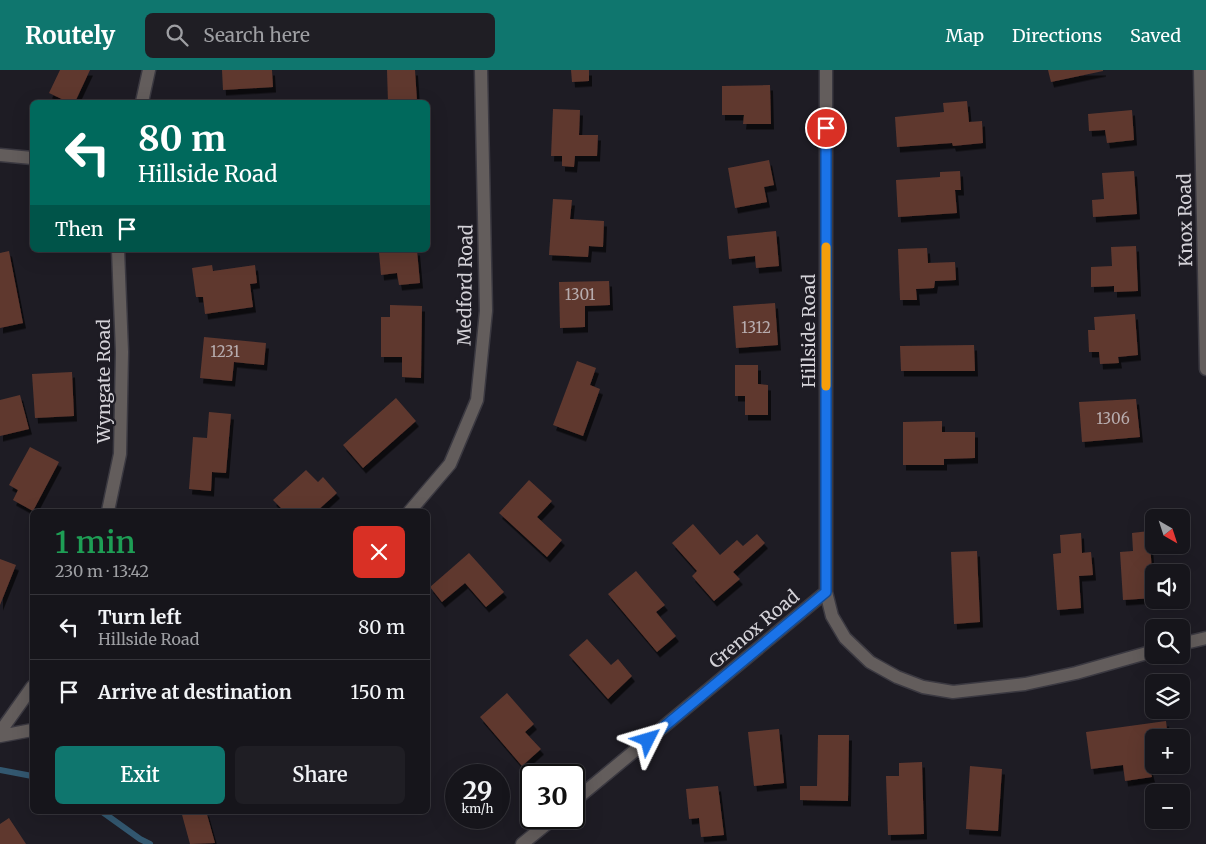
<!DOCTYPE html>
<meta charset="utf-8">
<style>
body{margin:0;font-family:Merriweather,serif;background:#1f1e24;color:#f1f3f6;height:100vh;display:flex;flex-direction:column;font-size:19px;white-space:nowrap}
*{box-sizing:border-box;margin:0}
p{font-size:16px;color:#9e9fa3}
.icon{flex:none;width:28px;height:28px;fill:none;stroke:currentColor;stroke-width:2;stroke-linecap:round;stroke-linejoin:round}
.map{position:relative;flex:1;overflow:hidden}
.drawer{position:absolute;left:30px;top:439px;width:400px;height:305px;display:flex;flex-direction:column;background:#16151b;border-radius:8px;box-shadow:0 5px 20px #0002,0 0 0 1px #35343a}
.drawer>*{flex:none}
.banner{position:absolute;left:30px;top:30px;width:400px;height:152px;border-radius:8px;box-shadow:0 5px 20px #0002,0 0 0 1px #35343a;background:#00695c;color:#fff;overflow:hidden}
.needle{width:32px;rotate:141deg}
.fabs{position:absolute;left:1145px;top:439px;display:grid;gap:10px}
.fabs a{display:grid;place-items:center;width:45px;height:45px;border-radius:8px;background:#16151b;box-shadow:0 5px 20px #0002,0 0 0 1px #35343a;font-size:25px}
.speed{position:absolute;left:445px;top:694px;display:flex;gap:10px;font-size:25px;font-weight:700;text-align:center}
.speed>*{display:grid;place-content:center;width:65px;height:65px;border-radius:50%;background:#16151b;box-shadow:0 5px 20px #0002,0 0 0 1px #35343a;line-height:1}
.speed small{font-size:12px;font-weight:400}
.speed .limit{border:2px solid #111;border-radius:8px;background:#fff;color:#111}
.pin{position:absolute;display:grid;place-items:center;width:42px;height:42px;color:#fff;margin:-21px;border:2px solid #fff;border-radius:50%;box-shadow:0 1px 5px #0007}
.me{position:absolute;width:55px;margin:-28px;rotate:50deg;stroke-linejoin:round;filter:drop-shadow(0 0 4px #0008)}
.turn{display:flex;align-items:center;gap:18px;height:105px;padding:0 25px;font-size:22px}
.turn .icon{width:65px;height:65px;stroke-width:2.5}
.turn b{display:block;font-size:35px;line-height:42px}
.then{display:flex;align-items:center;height:48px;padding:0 25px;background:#0003;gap:10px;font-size:19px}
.round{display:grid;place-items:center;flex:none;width:52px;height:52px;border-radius:8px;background:#1f1e24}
.headline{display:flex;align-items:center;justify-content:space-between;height:85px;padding:0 25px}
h1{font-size:30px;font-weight:600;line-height:38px;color:#1e9e55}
.action{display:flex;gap:10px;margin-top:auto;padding:10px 25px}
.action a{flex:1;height:58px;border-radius:8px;background:#0f766e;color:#fff;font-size:20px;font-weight:600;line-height:58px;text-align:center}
.action a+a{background:#1f1e24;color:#f1f3f6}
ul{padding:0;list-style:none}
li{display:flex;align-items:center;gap:15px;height:65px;padding:0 25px;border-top:1px solid #35343a}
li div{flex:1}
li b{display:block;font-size:19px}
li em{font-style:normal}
header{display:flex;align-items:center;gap:30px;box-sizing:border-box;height:70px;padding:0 25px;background:#0f766e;color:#fff}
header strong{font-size:24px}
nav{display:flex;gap:28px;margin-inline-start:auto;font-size:18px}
.search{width:350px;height:45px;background:#1f1e24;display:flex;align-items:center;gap:12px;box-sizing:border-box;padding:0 18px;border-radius:8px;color:#9e9fa3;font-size:19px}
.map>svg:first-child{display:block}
</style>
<header>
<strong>Routely</strong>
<div class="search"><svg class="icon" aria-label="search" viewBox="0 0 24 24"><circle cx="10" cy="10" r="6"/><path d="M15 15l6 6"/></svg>Search here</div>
<nav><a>Map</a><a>Directions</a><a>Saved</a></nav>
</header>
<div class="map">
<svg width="1206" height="774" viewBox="0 0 1206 774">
<defs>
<filter id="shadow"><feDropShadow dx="3" dy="5.5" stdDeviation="0" flood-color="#0009"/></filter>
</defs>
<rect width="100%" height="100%" fill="#1e1c24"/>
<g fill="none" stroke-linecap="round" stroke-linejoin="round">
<path stroke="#335870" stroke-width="6" d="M0,700L32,706
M101,741L140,769L150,774"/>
</g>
<path fill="#5f382f" filter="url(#shadow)" d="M60,0H90L75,32H68L49,23Z
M222,0H272L273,17L223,20Z
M387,0H415L417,31L388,32Z
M571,0H589V11L572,12Z
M1048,0H1103V1L1051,12Z
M770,15L771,54H743L744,45H722V16Z
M967,31L969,52L982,51L983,73L953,76L952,73L897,77L895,47L944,42L943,33Z
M553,39L580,40L579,65H598L597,86H575L574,97L562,96V86H551Z
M1132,40L1134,70L1107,73L1105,60L1089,61L1088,44Z
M769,90L774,115L764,117L767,132L735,138L728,98Z
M960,101L961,120H955L957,143L898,147L896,110L940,107V102Z
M1134,101L1137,144L1093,147L1092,130L1104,129L1102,103Z
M553,129L572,130L570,149L604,151L603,177L589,176L588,187L549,185Z
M776,161L779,196L756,198L755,186L729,189L727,166Z
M1136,176L1138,221L1114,222V216L1091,217V197L1112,196L1111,177Z
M927,178L928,193L955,192L956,210L935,211L934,218L916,219L917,230H900L898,179Z
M395,180H417L420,213L399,215L397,203L381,205L379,182Z
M9,181L23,253L0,258V183Z
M212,195L213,201L255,195L257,213L250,214L253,237L205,244L203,227H196L192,198Z
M609,211L610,235L585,236V257L560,258L559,212Z
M775,233L778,275L736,278L733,236Z
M390,235L422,236L421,308L402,307V287H381V247H390Z
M1135,244L1138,285L1118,287L1119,293L1100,294L1099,282H1089L1088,260H1095L1094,247Z
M204,267L266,273L264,295L234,292L232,311L200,308Z
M974,275L975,301H901L900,276Z
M577,291L596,298L590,315L600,319L583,366L553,355Z
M735,295H758V314L768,315V345H745V326H735Z
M72,302L74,346L35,348L32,304Z
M20,325L29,359L0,366V330Z
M396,328L416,351L363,398L343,375Z
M1136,329L1140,367L1082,372L1079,332Z
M209,342L231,344L226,403L212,402L211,421L189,419L193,367L207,368Z
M942,351V362H975V388L944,389V395H903V352Z
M30,377L59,392L33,441L13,430L18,420L9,415Z
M306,400L318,412L323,407L337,423L317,441H284L273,430Z
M529,410L552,431L537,447L562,470L547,487L499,443Z
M693,454L720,485L737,470L743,476L757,464L765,473L733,502L740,509L714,531L692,506L697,501L672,473Z
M1149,461L1154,528L1123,530L1120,482L1133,481L1132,463Z
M1081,463L1082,483L1091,482L1093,505L1079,506L1081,538L1057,540L1053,484L1061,483L1060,465Z
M977,481L980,552L954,554L951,482Z
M469,483L504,522L486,537L465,513L442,532L430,517Z
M0,489L16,495L0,535Z
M636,501L665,535L656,542L676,566L657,582L608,524Z
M587,569L611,595L618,589L632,606L608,629L569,585Z
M507,623L534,654L525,662L541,679L522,696L480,647Z
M1166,651L1168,668H1154V695H1173V696L1150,699L1152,707L1125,711L1123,695L1091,699L1086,662Z
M779,659L784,713L754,716L748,662Z
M818,665H849L848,731L800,730V716H817Z
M922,692L924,764L888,765L886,706H899V693Z
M970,696L1002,699L998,761L966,759Z
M718,716L724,765L701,767L699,748L689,749L686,719Z
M181,741H206L215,773L190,774Z
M9,748L26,774H0V754Z"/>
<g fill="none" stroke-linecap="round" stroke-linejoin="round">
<g stroke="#3b3941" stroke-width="15">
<path id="minor" d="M826,0V522
M1200,0L1206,299
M142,32L149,0
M0,85L32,88
M108,441L120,384L122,282L118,180
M410,441L450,394L477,330L486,241L481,0
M1181,574L1206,568
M0,662L32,617
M0,666L32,660
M574,731L826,522L832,546L845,568L870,592L897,607L923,617L953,622L1025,614L1076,603L1154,581
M522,774L554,748"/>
</g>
<use href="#minor" stroke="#635d5c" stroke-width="12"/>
</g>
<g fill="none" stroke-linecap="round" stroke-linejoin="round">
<g stroke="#114b97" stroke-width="12">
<path id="route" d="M648,670L826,522V58"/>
</g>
<use href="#route" stroke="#1a73e8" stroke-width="9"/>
<path stroke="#f59e0b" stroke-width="9" d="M826,177V316"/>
</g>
<g text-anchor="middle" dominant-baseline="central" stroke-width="4.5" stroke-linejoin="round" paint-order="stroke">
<g font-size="15" fill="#b7acae">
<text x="580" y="224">1301</text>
<text x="756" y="257">1312</text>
<text x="225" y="281">1231</text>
<text x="1113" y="348">1306</text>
</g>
<g font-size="18" fill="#d4d2d8" stroke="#1e1c24">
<text transform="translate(1185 150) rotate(-91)">Knox Road</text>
<text transform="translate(465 215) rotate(-89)">Medford Road</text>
<text transform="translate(808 261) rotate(-90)">Hillside Road</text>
<text transform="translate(103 311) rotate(-90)">Wyngate Road</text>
<text transform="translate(754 559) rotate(-40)">Grenox Road</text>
</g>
</g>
</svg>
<div class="fabs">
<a><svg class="needle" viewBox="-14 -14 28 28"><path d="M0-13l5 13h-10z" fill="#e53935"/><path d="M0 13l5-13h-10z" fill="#9e9fa3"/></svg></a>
<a><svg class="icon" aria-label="sound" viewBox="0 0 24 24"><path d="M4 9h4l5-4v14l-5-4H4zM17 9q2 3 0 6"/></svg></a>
<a><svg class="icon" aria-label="search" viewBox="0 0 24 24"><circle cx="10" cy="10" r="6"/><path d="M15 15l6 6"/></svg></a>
<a><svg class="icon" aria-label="layers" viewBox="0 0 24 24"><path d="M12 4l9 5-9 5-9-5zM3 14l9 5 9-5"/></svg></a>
<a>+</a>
<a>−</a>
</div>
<div class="speed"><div>29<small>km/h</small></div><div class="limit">30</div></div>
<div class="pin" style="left:826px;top:58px;background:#d93025"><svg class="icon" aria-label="arrive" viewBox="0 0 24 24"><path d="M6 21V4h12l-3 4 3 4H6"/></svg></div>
<svg class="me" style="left:648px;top:670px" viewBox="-20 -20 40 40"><path d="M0-17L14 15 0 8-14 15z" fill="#1a73e8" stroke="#fff" stroke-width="4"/></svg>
<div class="banner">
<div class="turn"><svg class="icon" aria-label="left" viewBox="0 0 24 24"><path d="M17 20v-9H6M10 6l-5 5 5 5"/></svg><div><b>80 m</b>Hillside Road</div></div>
<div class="then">Then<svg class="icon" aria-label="arrive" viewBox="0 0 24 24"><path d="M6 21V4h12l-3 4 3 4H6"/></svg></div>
</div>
<section class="drawer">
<div class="headline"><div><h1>1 min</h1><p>230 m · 13:42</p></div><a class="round" style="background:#d93025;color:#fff"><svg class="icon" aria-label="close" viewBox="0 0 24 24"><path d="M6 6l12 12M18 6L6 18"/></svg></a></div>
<ul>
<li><svg class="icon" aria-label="left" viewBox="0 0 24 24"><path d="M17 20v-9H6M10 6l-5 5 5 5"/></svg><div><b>Turn left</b><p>Hillside Road</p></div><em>80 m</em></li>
<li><svg class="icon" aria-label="arrive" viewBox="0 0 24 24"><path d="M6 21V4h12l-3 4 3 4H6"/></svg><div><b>Arrive at destination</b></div><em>150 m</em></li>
</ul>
<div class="action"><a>Exit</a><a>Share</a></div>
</section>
</div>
